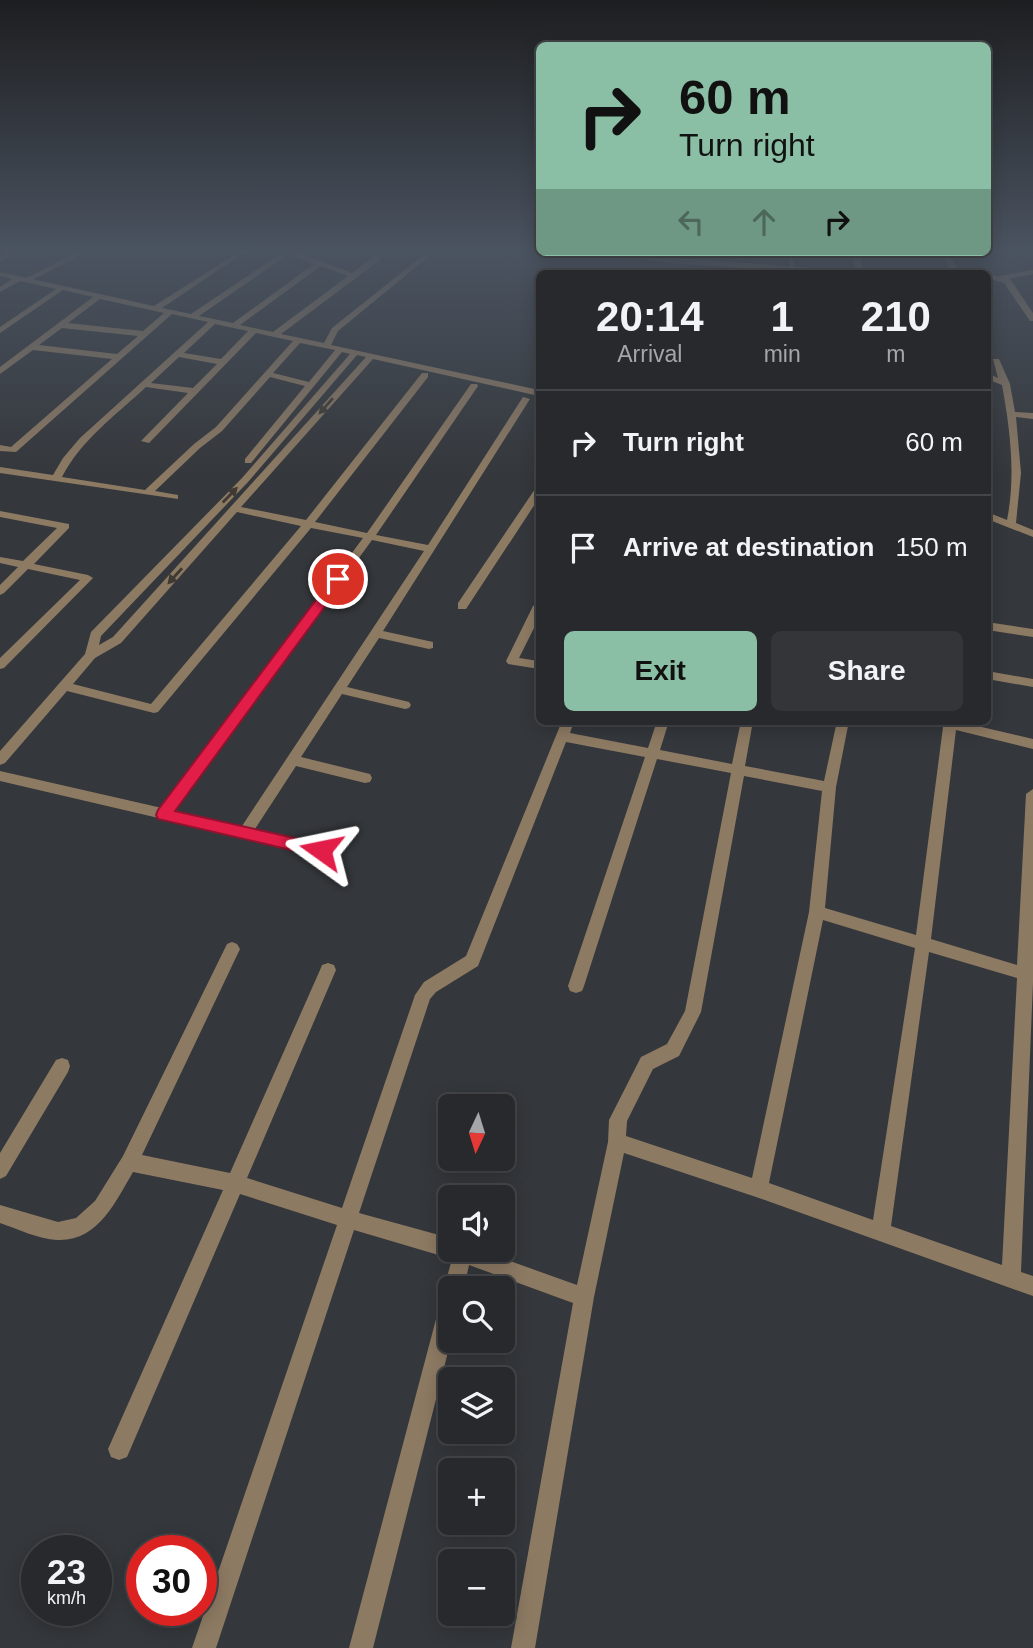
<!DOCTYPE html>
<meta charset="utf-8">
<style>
body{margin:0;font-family:Helvetica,sans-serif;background:#333538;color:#f1f3f6;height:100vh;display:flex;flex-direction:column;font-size:26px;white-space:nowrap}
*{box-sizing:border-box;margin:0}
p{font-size:23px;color:#a4a6a9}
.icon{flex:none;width:38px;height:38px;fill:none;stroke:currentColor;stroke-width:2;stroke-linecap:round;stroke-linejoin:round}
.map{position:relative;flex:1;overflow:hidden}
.panel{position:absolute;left:536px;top:270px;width:455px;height:455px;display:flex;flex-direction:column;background:#27292c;border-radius:10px;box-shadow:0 4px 18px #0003,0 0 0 2px #434548}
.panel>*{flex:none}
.guide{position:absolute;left:536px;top:42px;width:455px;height:214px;border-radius:10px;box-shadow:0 4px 18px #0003,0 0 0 2px #434548;background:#8abfa5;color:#111;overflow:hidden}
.needle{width:46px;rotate:184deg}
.buttons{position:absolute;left:438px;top:1094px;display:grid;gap:14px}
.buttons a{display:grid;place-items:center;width:77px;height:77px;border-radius:10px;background:#27292c;box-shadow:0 4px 18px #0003,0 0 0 2px #434548;font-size:35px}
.speed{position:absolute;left:21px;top:1535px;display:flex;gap:14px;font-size:35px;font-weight:700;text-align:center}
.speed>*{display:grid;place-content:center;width:91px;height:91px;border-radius:50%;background:#27292c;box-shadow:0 4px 18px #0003,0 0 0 2px #434548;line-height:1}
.speed small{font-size:18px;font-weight:400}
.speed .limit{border:10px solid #d22;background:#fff;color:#111}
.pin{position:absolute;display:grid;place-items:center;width:60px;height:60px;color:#fff;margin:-30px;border:4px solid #fff;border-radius:50%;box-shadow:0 2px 7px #0007}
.me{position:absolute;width:77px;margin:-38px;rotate:282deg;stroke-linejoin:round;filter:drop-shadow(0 0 5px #0008)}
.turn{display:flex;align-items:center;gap:24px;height:147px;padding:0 28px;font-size:32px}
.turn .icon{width:91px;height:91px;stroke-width:2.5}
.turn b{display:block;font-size:49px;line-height:60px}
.lanes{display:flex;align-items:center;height:66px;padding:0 28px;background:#0003;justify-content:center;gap:35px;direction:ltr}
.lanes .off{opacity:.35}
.eta{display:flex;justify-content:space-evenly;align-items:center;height:119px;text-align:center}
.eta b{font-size:42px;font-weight:800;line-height:49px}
.cta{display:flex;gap:14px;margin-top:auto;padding:14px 28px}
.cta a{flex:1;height:80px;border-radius:10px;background:#8abfa5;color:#111;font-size:28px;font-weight:800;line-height:80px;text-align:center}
.cta a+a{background:#333538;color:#f1f3f6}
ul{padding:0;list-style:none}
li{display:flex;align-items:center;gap:21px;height:105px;padding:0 28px;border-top:2px solid #434548}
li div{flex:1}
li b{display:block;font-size:26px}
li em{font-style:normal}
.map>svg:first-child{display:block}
</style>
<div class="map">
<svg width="1033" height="1648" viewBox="0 0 1033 1648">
<rect width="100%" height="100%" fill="#34373b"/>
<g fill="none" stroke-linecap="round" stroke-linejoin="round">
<path stroke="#8d7a63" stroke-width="4.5" d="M790,252L793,269
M1001,278L1033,272
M27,280L89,249"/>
<path fill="#8d7a63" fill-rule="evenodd" d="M13,249H21L0,262V257Z
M247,249H256L241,255L162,308L191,314L283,252L279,249L291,250L352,273L374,256H380V260L281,334L324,343L332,328L431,249H438L338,331L331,345L539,390V396L373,359L241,507L306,520L422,373H428V377L315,522L367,533L471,384H477L478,386L376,535L428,545L523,397L530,399L383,631L433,642V648L429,649L379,638L347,687L409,702L411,705L409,708L405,709L342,694L301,757L370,774L372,778L370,782L365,783L296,766L255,829L326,846L328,850L326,854L321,856L0,781V771L162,808L363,538L311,528L158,712L154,713L67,691L5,763L0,765V751L85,654L91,632L242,478L350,354L342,352L251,463H245V459L305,386L270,377L222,431L200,448L155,491L178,495V499L0,473V467L53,475L63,458L80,438L208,322L172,314L16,452L0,451V445L11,447L112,359L33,350L0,374V367L93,297L63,290L0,333V327L56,289L20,281L0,292V287L12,279L0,276V272L154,306L237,253ZM289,254L314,264L233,323L199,316ZM321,266L348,276L273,332L240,325ZM100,299L164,313L143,331L68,323ZM215,324L248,331L221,359L184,353ZM62,328L138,336L117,354L39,345ZM256,333L293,341L216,427L194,444L145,490L62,477C81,440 116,415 146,387L188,393L141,441L149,443ZM300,343L335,350L309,382L273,373ZM357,355L366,357L113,637L99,645L101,636L248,482ZM179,357L217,364L193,388L151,383ZM237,512L301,526L151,704L73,684L95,658L121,643ZM372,540L424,551L242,826L175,811Z
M594,252L856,271L851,252H859L864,273H821L669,263Z
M889,252H947L960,273H952L943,257L893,254Z
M987,274L1010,279L1033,313V321H1030L1004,283L987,278Z
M993,359H999L1010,384L1015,412L1033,413V419L1016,417L1021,473L1016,523L1033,530V537L987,519V512L1007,520C1016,475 1010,429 1002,385L987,379V373L998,378Z
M539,488V498L466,609H458V603L535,489Z
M0,511L69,524V528L34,564L88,575L93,578L4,668L0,669V658L80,580L28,569L4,593L0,595V585L18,567L0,563V557L23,561L57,528L0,517Z
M539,602V618L519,658L539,661V669L508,664L506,661L533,606Z
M987,622L1033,629V637L987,630Z
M987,671L1033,679V687L987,679Z
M562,721H574L570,733L648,748L657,721H669L660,750L732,764L741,721H753L745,766L824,781L837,721H849L836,787L825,908L916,935L943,727L932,724L931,721H956L1033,739V749L956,730L931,939L1017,965L1026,794L1033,789V983L1021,1272L1033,1276V1296L759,1198L624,1153L594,1297L535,1648H511L573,1303L469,1265L464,1288H450L451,1340L373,1648H349L440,1304L443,1297L447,1295L444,1288L452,1259L354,1230L216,1648H192L337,1225L240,1194L127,1457L119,1460L111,1457L108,1449L223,1190L133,1172C116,1201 98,1242 57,1240C38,1239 18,1229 0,1223V1205L58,1222L76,1218L95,1201L123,1156L227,944L232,942L237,944L240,949L142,1155L230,1173L320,970L322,965L328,963L334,965L336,970L247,1178L342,1208L415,995L424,982L466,956ZM566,742L645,757L568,986L570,991L576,993L582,991L584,986L657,759L731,773L685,1011L667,1044L641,1057L609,1120L608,1142L577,1285L479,1250H450V1238L359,1213L430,999L436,992L478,966ZM744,776L822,791L809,912L752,1178L626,1136L627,1121L653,1069L679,1056L701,1012ZM823,920L915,948L873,1220L769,1183ZM929,952L1017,978L1002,1265L891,1226Z
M62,1058L68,1060L70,1066L68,1072L6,1176L0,1179V1153L56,1060Z"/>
</g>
<defs><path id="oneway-solid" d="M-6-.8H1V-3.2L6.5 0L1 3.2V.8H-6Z" transform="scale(1.75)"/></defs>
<g fill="#3f3a34">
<use href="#oneway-solid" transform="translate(326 406) rotate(131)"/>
<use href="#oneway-solid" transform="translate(230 495) rotate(-46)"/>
<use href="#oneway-solid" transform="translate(175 576) rotate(132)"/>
</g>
<linearGradient id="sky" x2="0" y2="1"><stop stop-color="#1d1e20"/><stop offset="0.52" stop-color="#4a5360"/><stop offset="1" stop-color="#4a5360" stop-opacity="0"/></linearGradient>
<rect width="1033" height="480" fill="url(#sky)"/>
<path fill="#e11d48" stroke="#92132f" stroke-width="2" d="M338,575L343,576V582L175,811L321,844L327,846L329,850L327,855L321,857L158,819L156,815L158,810L334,576Z"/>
</svg>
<div class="buttons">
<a><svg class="needle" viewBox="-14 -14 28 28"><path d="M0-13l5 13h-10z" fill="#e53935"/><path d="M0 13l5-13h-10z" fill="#a4a6a9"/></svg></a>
<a><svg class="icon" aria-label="sound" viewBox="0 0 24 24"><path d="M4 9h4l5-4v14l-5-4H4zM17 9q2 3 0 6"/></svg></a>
<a><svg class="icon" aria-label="search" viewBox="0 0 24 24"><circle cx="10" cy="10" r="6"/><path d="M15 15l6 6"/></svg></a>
<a><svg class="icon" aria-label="layers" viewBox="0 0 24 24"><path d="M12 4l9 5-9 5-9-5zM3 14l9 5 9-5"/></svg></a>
<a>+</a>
<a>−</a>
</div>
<div class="speed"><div>23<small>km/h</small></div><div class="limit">30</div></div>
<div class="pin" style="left:338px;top:579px;background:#d93025"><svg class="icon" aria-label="arrive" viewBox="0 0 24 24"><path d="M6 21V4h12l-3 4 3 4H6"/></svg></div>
<svg class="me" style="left:321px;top:850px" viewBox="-20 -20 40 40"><path d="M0-17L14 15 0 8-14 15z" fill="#e11d48" stroke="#fff" stroke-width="4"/></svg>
<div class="guide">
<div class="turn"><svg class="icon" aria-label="right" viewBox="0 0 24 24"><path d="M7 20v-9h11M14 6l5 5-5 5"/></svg><div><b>60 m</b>Turn right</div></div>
<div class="lanes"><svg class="icon off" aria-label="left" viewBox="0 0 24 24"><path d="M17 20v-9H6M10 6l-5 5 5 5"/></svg><svg class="icon off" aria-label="ahead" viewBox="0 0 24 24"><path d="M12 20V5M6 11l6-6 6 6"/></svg><svg class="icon" aria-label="right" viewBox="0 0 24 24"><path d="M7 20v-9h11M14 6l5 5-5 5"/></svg></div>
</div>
<section class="panel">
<div class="eta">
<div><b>20:14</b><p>Arrival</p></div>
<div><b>1</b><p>min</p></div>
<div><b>210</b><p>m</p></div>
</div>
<ul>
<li><svg class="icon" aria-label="right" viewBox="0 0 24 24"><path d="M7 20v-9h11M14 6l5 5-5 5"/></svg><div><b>Turn right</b></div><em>60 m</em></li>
<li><svg class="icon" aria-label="arrive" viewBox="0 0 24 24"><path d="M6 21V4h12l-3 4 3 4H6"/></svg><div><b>Arrive at destination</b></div><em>150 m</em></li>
</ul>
<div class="cta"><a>Exit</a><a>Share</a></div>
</section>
</div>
